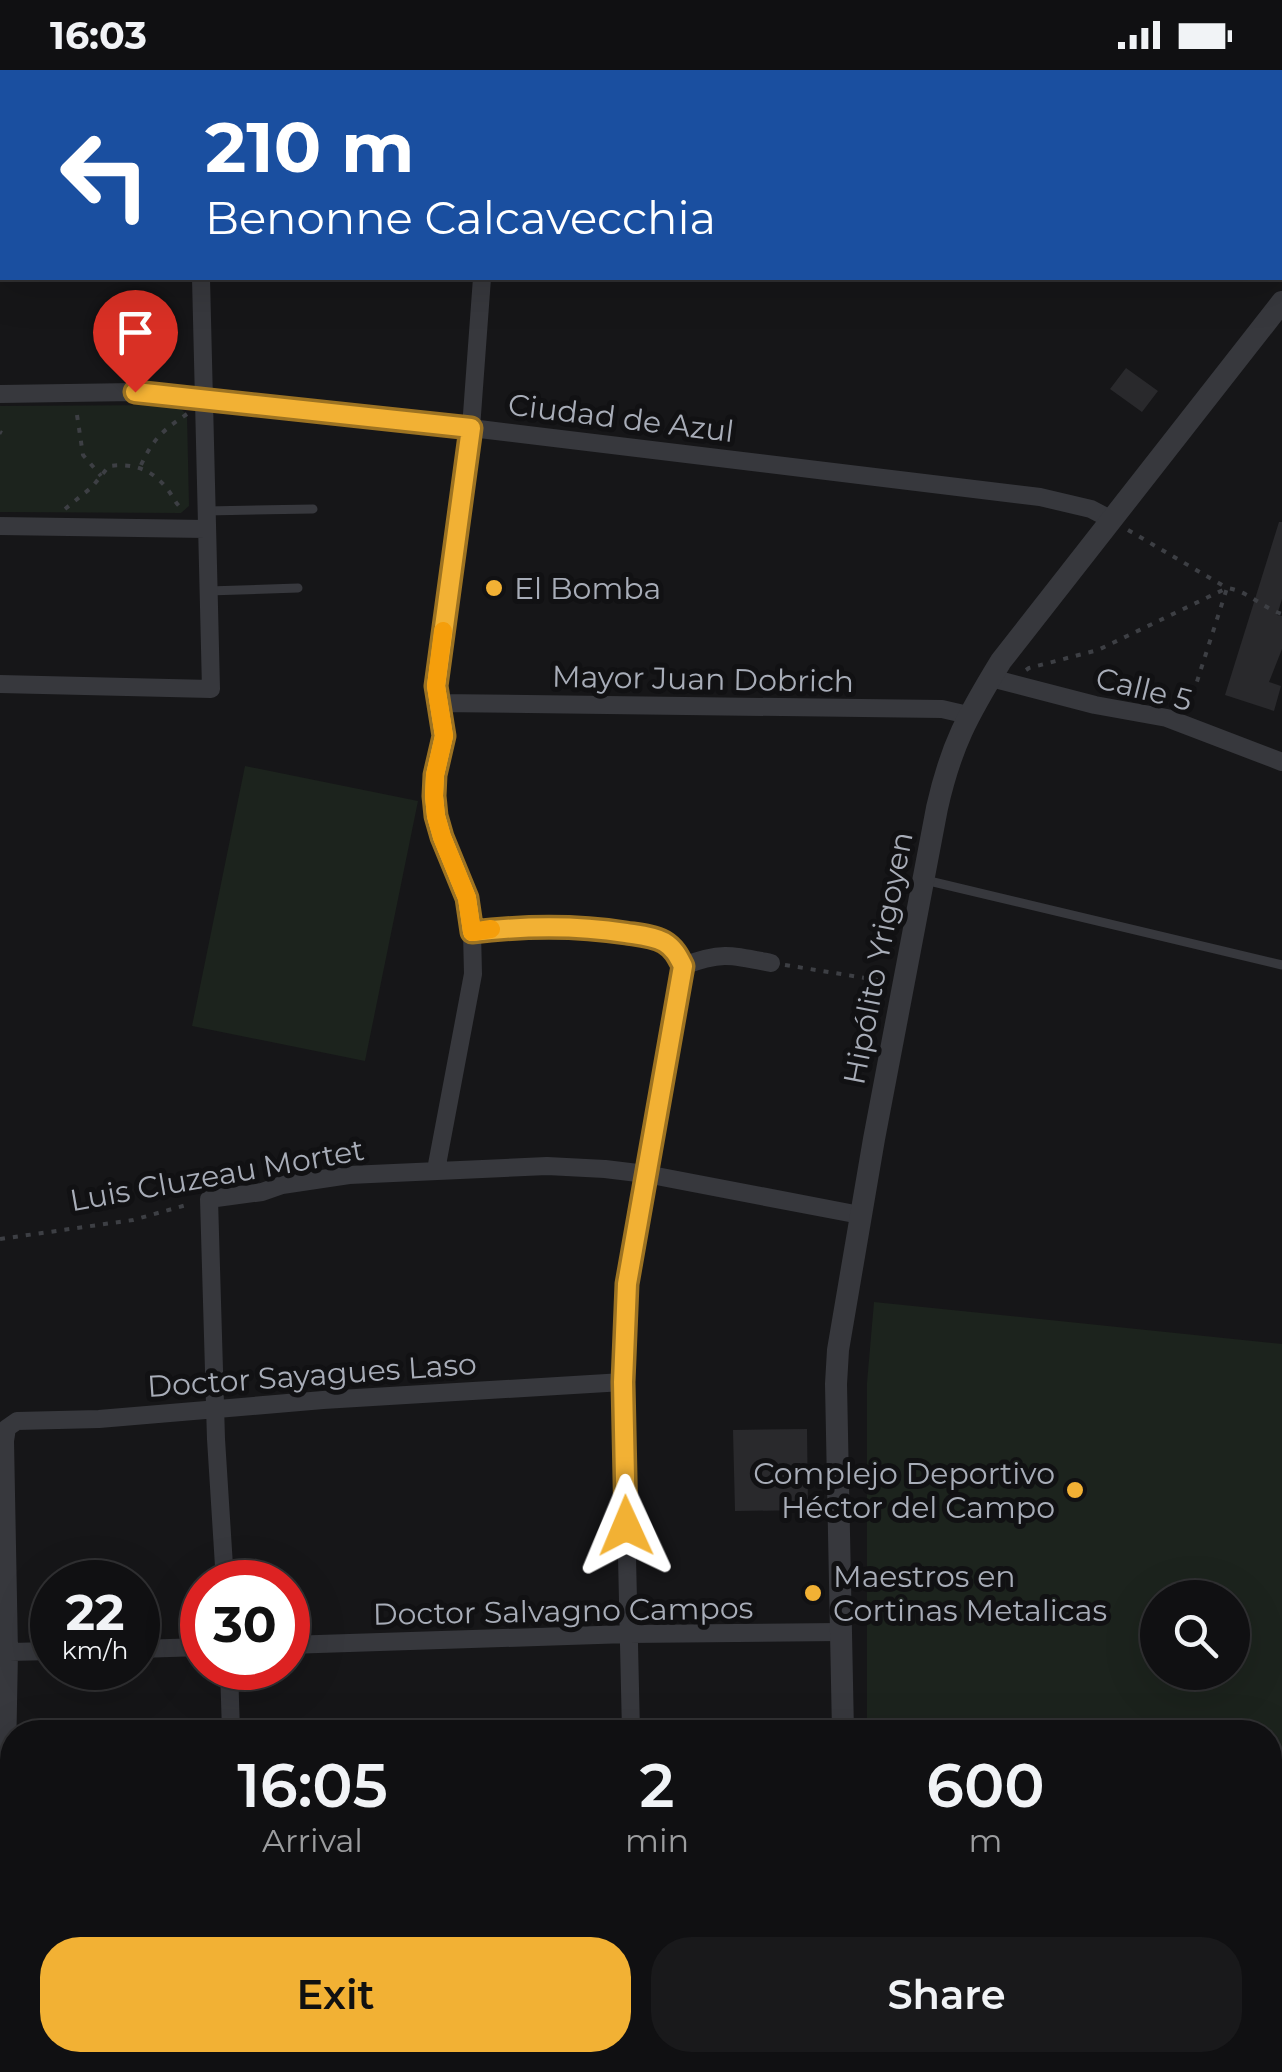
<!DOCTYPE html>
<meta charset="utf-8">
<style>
body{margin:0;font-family:Montserrat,sans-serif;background:#19191b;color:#f1f3f6;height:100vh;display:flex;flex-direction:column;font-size:38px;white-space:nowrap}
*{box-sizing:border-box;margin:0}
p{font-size:32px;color:#9c9d9f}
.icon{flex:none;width:55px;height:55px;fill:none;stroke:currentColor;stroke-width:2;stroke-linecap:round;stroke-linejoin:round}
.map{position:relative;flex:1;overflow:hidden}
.details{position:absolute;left:0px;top:1650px;width:1282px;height:352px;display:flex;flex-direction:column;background:#101012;border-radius:40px 40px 0 0;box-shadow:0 10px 40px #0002,0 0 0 2px #303032}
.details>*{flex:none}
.guide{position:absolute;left:0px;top:0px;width:1282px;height:210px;box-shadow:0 10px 40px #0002,0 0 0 2px #303032;background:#1a4fa0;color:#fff;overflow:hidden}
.fabs{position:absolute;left:1140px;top:1510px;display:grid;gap:20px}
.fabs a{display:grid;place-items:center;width:110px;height:110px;border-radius:50%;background:#101012;box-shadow:0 10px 40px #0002,0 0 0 2px #303032;font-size:50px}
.speed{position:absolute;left:30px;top:1490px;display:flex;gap:20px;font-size:50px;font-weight:700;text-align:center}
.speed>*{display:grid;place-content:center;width:130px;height:130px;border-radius:50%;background:#101012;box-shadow:0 10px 40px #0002,0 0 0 2px #303032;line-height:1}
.speed small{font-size:25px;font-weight:400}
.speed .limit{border:15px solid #d22;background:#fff;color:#111}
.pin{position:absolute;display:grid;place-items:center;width:85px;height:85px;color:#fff;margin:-102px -42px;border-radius:50% 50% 50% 0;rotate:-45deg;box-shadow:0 0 10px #0007}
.pin .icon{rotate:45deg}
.me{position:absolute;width:110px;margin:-55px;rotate:359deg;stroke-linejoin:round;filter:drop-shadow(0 0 8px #0008)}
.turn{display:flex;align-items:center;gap:35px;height:210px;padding:0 40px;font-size:45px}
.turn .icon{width:130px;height:130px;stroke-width:2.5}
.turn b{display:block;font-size:70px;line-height:85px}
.eta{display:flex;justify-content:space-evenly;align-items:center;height:170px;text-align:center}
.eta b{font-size:60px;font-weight:600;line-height:70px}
.cta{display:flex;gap:20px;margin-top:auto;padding:20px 40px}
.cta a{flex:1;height:115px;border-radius:40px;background:#f2b134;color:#111;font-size:40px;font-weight:600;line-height:115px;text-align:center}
.cta a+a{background:#19191b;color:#f1f3f6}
.status{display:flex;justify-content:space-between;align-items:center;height:70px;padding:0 50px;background:#101012;direction:ltr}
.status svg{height:28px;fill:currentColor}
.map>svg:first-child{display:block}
</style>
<div class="status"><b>16:03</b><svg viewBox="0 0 49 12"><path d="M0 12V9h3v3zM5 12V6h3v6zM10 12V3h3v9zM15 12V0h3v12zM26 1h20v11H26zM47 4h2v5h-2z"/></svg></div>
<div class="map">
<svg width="1282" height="2002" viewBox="0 0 1282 2002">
<rect width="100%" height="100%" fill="#161618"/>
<path fill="#222225" d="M955,1990H1066V2002H955Z"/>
<path fill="#1c231d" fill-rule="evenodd" d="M171,335L179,337L187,345L189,436L181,443L0,442V336Z
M245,696L418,731L365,991L192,956Z
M874,1232L1282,1274V1735L1270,1732V1662H925L867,1651V1313ZM1158,1528H1232V1602H1158Z
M1270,1911H1282V2002H1255L1254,1990H1270Z
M72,1990H192L191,2002H70Z"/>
<path fill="#29292c" d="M1126,298L1158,321L1142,342L1110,319Z
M1279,452H1282V529L1277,545L1282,546V579L1269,612L1281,616L1274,641L1225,625Z
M807,1359L808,1440L735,1441L733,1360Z"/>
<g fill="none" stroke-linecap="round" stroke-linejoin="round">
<path stroke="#3d3f44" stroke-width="4" stroke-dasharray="5 8" stroke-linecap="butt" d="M77,345L83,385L101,406
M0,362L2,363
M141,395C153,369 163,360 187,344
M65,439L92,417L109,396C134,393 152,399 168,420C174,428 175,433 183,440
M1128,460L1227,518L1192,627L1183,635
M1026,600L1029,598L1098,580L1227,518C1248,521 1261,537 1282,544
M785,895L884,911
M0,1169L133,1150L190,1134"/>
<path stroke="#37383d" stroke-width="9" d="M206,441L313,439
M208,521L298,518
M925,810L1282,895"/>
<path stroke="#37383d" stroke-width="18" d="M195,0V2
M488,2V0
M0,324L135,322L205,329L471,358L1040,427L1091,439L1112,450
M0,456L206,459
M991,608L1095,635L1167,648L1282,692
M0,614L211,619L201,208
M437,633L942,639L968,645
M472,862C523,856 575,855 626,863C639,865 653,866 664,872C674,878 678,886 683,896
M683,896C721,881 733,885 771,893
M436,1100L473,904L472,862L467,828L442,767L435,746L434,726L435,705L444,665L436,616L471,358L482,208
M225,1512L216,1369L209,1129L262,1122L282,1115L349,1105L547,1096L605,1099L646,1104L860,1145
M288,1575L628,1564L840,1562
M138,1579L202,1577
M9,1582L52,1581
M229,1598L231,1662
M631,1662L623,1312L627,1214L683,896
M1270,1773H1282
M12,1779L6,1739L9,1582L5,1371L7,1358L17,1351L99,1349L323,1330L623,1312
M247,1990L249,2002
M311,1990L354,2002
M638,1990V2002
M34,2002V1990"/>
<path stroke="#37383d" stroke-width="22" d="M843,1662L836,1314L838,1280L874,1069L937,738C951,675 968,645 1001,591L1282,232
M860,1990V2002"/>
</g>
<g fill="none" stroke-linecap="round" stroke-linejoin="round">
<g stroke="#9d7322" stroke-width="25">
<path id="route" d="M135,322L471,358L436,616L444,666L435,705L434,726L436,746L442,767L467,828L472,862C523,856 575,855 626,863C639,865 653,866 664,872C674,878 678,886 683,896L627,1214L623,1312L626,1456"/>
</g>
<use href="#route" stroke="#f2b134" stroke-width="18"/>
<path stroke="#f59e0b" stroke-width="18" d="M443,561L436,616L444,666L435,705L434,726L436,746L442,767L467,828L472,862L491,859"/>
</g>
<g fill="#f2b134" stroke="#111113" stroke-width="4">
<circle cx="494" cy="518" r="10"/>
<circle cx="1075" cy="1420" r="10"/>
<circle cx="813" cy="1523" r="10"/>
</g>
<g text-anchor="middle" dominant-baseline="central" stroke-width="10" stroke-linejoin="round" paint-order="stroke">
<g font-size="30" fill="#a8adb8" stroke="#111113">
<text transform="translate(621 348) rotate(7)">Ciudad de Azul</text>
<text transform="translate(703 609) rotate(1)">Mayor Juan Dobrich</text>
<text transform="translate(1144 619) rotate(14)">Calle 5</text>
<text transform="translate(878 888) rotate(-79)">Hipólito Yrigoyen</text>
<text transform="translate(217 1105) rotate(-10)">Luis Cluzeau Mortet</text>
<text transform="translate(312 1305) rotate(-4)">Doctor Sayagues Laso</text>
<text transform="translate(563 1541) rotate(-1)">Doctor Salvagno Campos</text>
</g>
<g font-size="30" fill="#a8adb8" stroke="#111113" text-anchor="start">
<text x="514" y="518">El Bomba</text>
<text x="1055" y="1403" text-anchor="end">Complejo Deportivo<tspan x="1055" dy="34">Héctor del Campo</tspan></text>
<text x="833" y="1506">Maestros en<tspan x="833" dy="34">Cortinas Metalicas</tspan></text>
</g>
</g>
</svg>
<div class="fabs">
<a><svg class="icon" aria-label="search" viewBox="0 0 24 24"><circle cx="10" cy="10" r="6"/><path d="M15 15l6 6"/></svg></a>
</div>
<div class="speed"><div>22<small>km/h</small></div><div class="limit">30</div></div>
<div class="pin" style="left:135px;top:322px;background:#d93025"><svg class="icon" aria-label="arrive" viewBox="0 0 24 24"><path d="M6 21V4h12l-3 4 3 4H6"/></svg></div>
<svg class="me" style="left:626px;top:1456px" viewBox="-20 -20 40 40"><path d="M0-17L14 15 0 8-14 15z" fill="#f2b134" stroke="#fff" stroke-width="4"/></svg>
<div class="guide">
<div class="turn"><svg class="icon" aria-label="left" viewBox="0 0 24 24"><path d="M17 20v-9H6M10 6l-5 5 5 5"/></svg><div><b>210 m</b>Benonne Calcavecchia</div></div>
</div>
<section class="details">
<div class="eta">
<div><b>16:05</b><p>Arrival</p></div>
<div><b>2</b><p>min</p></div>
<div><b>600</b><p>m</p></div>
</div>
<div class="cta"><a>Exit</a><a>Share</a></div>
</section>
</div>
